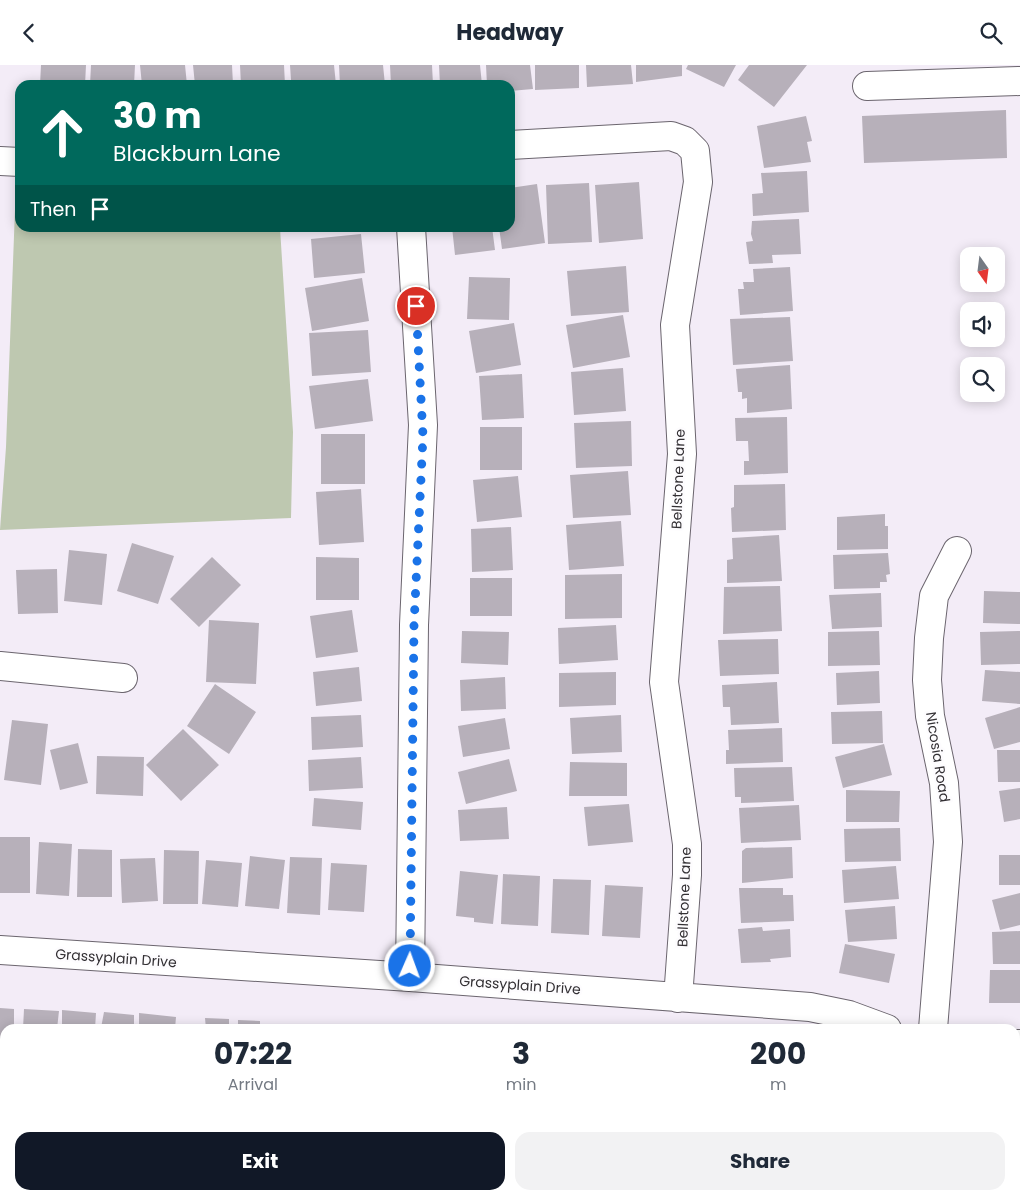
<!DOCTYPE html>
<style>
body{margin:0;font-family:Poppins,sans-serif;background:#f2f2f3;color:#1f2937;height:100vh;display:flex;flex-direction:column;font-size:19px;white-space:nowrap}
*{box-sizing:border-box;margin:0}
p{font-size:16px;color:#747a83}
.icon{flex:none;width:28px;height:28px;fill:none;stroke:currentColor;stroke-width:2;stroke-linecap:round;stroke-linejoin:round}
.map{position:relative;flex:1;overflow:hidden}
.side{position:absolute;left:0px;top:959px;width:1020px;height:176px;display:flex;flex-direction:column;background:#fff;border-radius:15px 15px 0 0;box-shadow:0 2px 12px #0003}
.side>*{flex:none}
.hud{position:absolute;left:15px;top:15px;width:500px;height:152px;border-radius:15px;box-shadow:0 2px 12px #0003;background:#00695c;color:#fff;overflow:hidden}
.needle{width:32px;rotate:166deg}
.fabs{position:absolute;left:960px;top:182px;display:grid;gap:10px}
.fabs a{display:grid;place-items:center;width:45px;height:45px;border-radius:10px;background:#fff;box-shadow:0 2px 12px #0003;font-size:25px}
.pin{position:absolute;display:grid;place-items:center;width:42px;height:42px;color:#fff;margin:-21px;border:2px solid #fff;border-radius:50%;box-shadow:0 1px 5px #0007}
.me{position:absolute;width:55px;margin:-28px;rotate:2deg;stroke-linejoin:round;filter:drop-shadow(0 0 4px #0008)}
.turn{display:flex;align-items:center;gap:18px;height:105px;padding:0 15px;font-size:22px}
.turn .icon{width:65px;height:65px;stroke-width:2.5}
.turn b{display:block;font-size:35px;line-height:42px}
.then{display:flex;align-items:center;height:48px;padding:0 15px;background:#0003;gap:10px;font-size:19px}
.eta{display:flex;justify-content:space-evenly;align-items:center;height:85px;text-align:center}
.eta b{font-size:30px;font-weight:700;line-height:35px}
.primary-button{display:flex;gap:10px;margin-top:auto;padding:10px 15px}
.primary-button a{flex:1;height:58px;border-radius:15px;background:#111827;color:#fff;font-size:20px;font-weight:700;line-height:58px;text-align:center}
.primary-button a+a{background:#f2f2f3;color:#1f2937}
header{display:flex;justify-content:space-between;align-items:center;height:65px;padding:0 15px;background:#fff;font-size:22px;font-weight:700}
.map>svg:first-child{display:block}
</style>
<header><svg class="icon" aria-label="back" viewBox="0 0 24 24"><path d="M15 5l-7 7 7 7"/></svg>Headway<svg class="icon" aria-label="search" viewBox="0 0 24 24"><circle cx="10" cy="10" r="6"/><path d="M15 15l6 6"/></svg></header>
<div class="map">
<svg width="1020" height="1134" viewBox="0 0 1020 1134">
<rect width="100%" height="100%" fill="#f3ecf7"/>
<path fill="#bec8b0" d="M20,116V162L280,163L293,367L291,453L0,465L6,382L16,118Z
M0,1064H5V1130H749L794,1134H0Z"/>
<path fill="#b7b0ba" d="M41,0H86L85,20H40Z
M91,0H135L134,20H90Z
M140,0H185L187,20H142Z
M193,0H232L233,20H195Z
M240,0H284L285,20H241Z
M290,0H334L336,20H288V15H291Z
M339,0H383L385,20H340Z
M390,0H432L433,20H391Z
M439,0H480L482,20H440Z
M486,0H530L533,24L510,26V20H487Z
M535,0H579V23L535,25Z
M586,0H631L633,19L587,22Z
M636,0H682V11L636,17Z
M688,0H736L724,22L686,4Z
M749,0H807L774,42L738,15Z
M1006,45L1007,93L864,98L862,51Z
M806,51L812,76L807,77L811,97L764,103L757,61Z
M807,106L809,147L753,151L752,129L763,128L761,108Z
M639,117L643,174L599,178L595,120Z
M589,118L592,177L548,179L546,120Z
M537,119L545,178L502,184L499,162H510V123Z
M799,154L801,189L772,190L773,198L749,199L746,177L753,176L751,169L752,156Z
M311,162H336V164L311,166Z
M452,162H492L495,185L455,190Z
M361,169L365,208L314,213L311,174Z
M626,201L629,247L571,251L567,206Z
M790,202L793,246L740,250L738,224H744L743,217H754L753,204Z
M469,212L510,213L509,255L467,254Z
M362,213L369,256L312,266L305,223Z
M623,250L630,292L573,303L566,260Z
M790,252L793,296L733,300L730,254Z
M514,258L521,300L476,308L469,266Z
M368,265L371,307L312,311L309,268Z
M790,300L792,344L747,348V333L742,334V327H738L736,304Z
M623,303L626,346L574,350L571,307Z
M522,309L524,353L482,355L479,311Z
M368,314L373,356L315,364L309,321Z
M787,352L788,408L744,410V396H749L748,376H736L735,353Z
M631,356L632,401L576,403L574,358Z
M480,362H522V405H480Z
M321,369H365V419H321Z
M628,406L631,450L573,453L570,410Z
M518,411L522,452L477,457L473,415Z
M785,419L786,465L732,467L731,443L734,442V420Z
M361,424L364,477L319,480L316,427Z
M885,449V461H888V484L837,485V452Z
M621,456L624,501L569,505L566,460Z
M511,462L513,505L472,507L471,464Z
M779,470L782,516L727,518V495L733,494L732,473Z
M132,478L174,491L158,539L117,526Z
M69,485L107,489L102,540L64,536Z
M888,488L890,509L886,510L887,517H880V523L834,524L833,490Z
M212,492L241,520L199,562L170,534Z
M316,492L359,493V535H316Z
M57,504L58,548L18,549L16,505Z
M622,509V553L565,554V510Z
M470,513H512V551H470Z
M780,521L782,566L723,569L724,522Z
M984,526L1020,527V559L983,558Z
M881,528L882,562L832,564L829,530Z
M352,545L358,587L316,593L310,551Z
M209,555L259,558L256,619L206,617Z
M616,560L618,595L559,599L558,563Z
M462,566L509,567L508,600L461,598Z
M879,566L880,600L828,601V567Z
M1020,566V599L981,600L980,567Z
M778,574L779,609L720,611L718,575Z
M359,602L362,636L316,641L313,607Z
M985,605L1020,607V639L982,636Z
M879,606L880,638L837,640L836,608Z
M616,607V640L559,642V608Z
M505,612L506,644L461,646L460,615Z
M777,617L779,658L731,660L730,642H723L722,620Z
M215,619L256,647L229,689L187,661Z
M1020,642V677L994,684L985,653Z
M882,646L883,678L832,679L831,647Z
M361,650L363,682L312,685L311,652Z
M621,650L622,687L572,689L570,653Z
M505,653L510,684L463,692L458,661Z
M12,655L48,659L41,720L4,715Z
M782,663L783,697L726,699V685H729L728,665Z
M183,664L219,700L181,736L146,700Z
M78,678L88,718L60,725L50,685Z
M884,679L892,710L843,723L835,692Z
M997,685H1020V717H998Z
M97,691L144,692L143,731L96,729Z
M361,692L363,723L309,726L308,695Z
M509,694L517,726L466,739L458,707Z
M570,697L627,698V731H569Z
M792,702L794,736L741,738V732H735L734,703Z
M1020,723V754L1004,757L999,726Z
M846,725L900,726L899,757H846Z
M314,733L363,737L361,765L312,761Z
M629,739L633,777L588,781L584,742Z
M799,740L801,775L741,778L739,743Z
M507,742L509,774L460,776L458,745Z
M900,763L901,796L845,797L844,764Z
M0,772H30V828H0Z
M39,777L72,779L69,831L36,829Z
M792,782L793,813L742,818V786L746,783Z
M78,784L112,785V832H77Z
M164,785L199,786L198,839H163Z
M999,790H1020V820H999Z
M250,791L285,795L279,844L245,841Z
M290,792L322,793L320,850L287,848Z
M155,793L158,836L122,838L120,794Z
M206,795L242,798L238,842L202,839Z
M331,798L367,800L364,847L328,845Z
M896,801L899,834L844,838L842,805Z
M460,806L498,810L493,859L474,857V853L456,851Z
M503,809L540,811L538,861L501,859Z
M553,814L591,815L589,870L551,868Z
M605,820L643,822L640,873L602,871Z
M739,823H783V830H793L794,856L741,858Z
M1020,828V860L1000,865L992,835Z
M895,841L897,874L848,877L845,845Z
M762,862L763,866L790,864L791,892L770,894L771,897L741,898L738,864Z
M1020,866V899H993L992,867Z
M845,879L895,889L889,918L839,908Z
M990,905H1020V938H989Z
M0,943L14,944V964H5V980H0Z
M24,944L59,946L57,964H23Z
M62,945L96,948L95,964H62Z
M104,947L134,950V964L101,963Z
M139,948L176,952L175,964H139Z
M205,953L229,954V964H206Z
M238,955L260,956V964H238Z"/>
<g fill="none" stroke-linecap="round" stroke-linejoin="round">
<g stroke="#6b656e" stroke-width="30">
<path id="minor" d="M867,21L1020,16
M510,80L671,71L685,76L695,86L698,117L675,260L682,389L664,617L687,779V810L678,933
M0,96L20,97
M0,601L123,613
M0,885L410,912L810,942L849,950L887,964
M410,912L414,560L423,360L411,162
M933,964L948,777L944,718L930,651L927,615L929,573L934,531L957,486
M1015,979H1020"/>
</g>
<use href="#minor" stroke="#fff" stroke-width="28"/>
</g>
<g fill="none" stroke-linecap="round" stroke-linejoin="round">
<path stroke="#1a73e8" stroke-width="9" stroke-dasharray="0 16.2" d="M410,901L414,560L423,371L416,241"/>
</g>
<g text-anchor="middle" dominant-baseline="central" stroke-width="5" stroke-linejoin="round" paint-order="stroke">
<g font-size="14" fill="#333034" stroke="#fdfcfe">
<text transform="translate(678 414) rotate(-88)">Bellstone Lane</text>
<text transform="translate(938 692) rotate(81)">Nicosia Road</text>
<text transform="translate(684 832) rotate(-88)">Bellstone Lane</text>
<text transform="translate(116 893) rotate(4)">Grassyplain Drive</text>
<text transform="translate(520 920) rotate(4)">Grassyplain Drive</text>
</g>
</g>
</svg>
<div class="fabs">
<a><svg class="needle" viewBox="-14 -14 28 28"><path d="M0-13l5 13h-10z" fill="#e53935"/><path d="M0 13l5-13h-10z" fill="#747a83"/></svg></a>
<a><svg class="icon" aria-label="sound" viewBox="0 0 24 24"><path d="M4 9h4l5-4v14l-5-4H4zM17 9q2 3 0 6"/></svg></a>
<a><svg class="icon" aria-label="search" viewBox="0 0 24 24"><circle cx="10" cy="10" r="6"/><path d="M15 15l6 6"/></svg></a>
</div>
<div class="pin" style="left:416px;top:241px;background:#d93025"><svg class="icon" aria-label="arrive" viewBox="0 0 24 24"><path d="M6 21V4h12l-3 4 3 4H6"/></svg></div>
<svg class="me" style="left:410px;top:901px" viewBox="-20 -20 40 40"><circle r="17" fill="#1a73e8" stroke="#fff" stroke-width="3"/><path d="M0-11L8 9 0 5-8 9z" fill="#fff"/></svg>
<div class="hud">
<div class="turn"><svg class="icon" aria-label="ahead" viewBox="0 0 24 24"><path d="M12 20V5M6 11l6-6 6 6"/></svg><div><b>30 m</b>Blackburn Lane</div></div>
<div class="then">Then<svg class="icon" aria-label="arrive" viewBox="0 0 24 24"><path d="M6 21V4h12l-3 4 3 4H6"/></svg></div>
</div>
<section class="side">
<div class="eta">
<div><b>07:22</b><p>Arrival</p></div>
<div><b>3</b><p>min</p></div>
<div><b>200</b><p>m</p></div>
</div>
<div class="primary-button"><a>Exit</a><a>Share</a></div>
</section>
</div>
